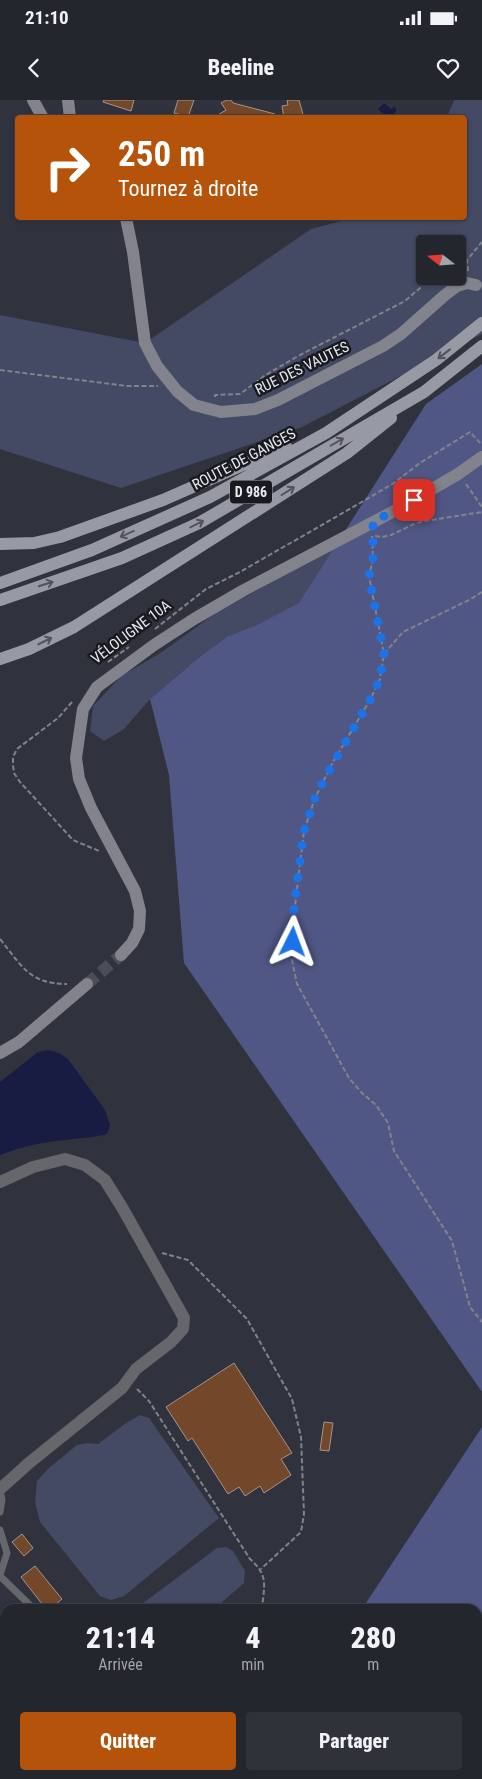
<!DOCTYPE html>
<html lang="fr">
<meta charset="utf-8">
<style>
body{margin:0;font-family:"Roboto Condensed",sans-serif;background:#30323a;color:#f1f3f6;height:100vh;display:flex;flex-direction:column;font-size:19px;white-space:nowrap}
*{box-sizing:border-box;margin:0}
p{font-size:16px;color:#a3a5aa}
.icon{flex:none;width:28px;height:28px;fill:none;stroke:currentColor;stroke-width:2;stroke-linecap:round;stroke-linejoin:round}
.map{position:relative;flex:1;overflow:hidden}
.panel{position:absolute;left:0px;top:1504px;width:482px;height:176px;display:flex;flex-direction:column;background:#24262e;border-radius:15px 15px 0 0;box-shadow:0 1px 4px #0004,0 0 0 1px #41434a}
.panel>*{flex:none}
.top-card{position:absolute;left:15px;top:15px;width:452px;height:105px;border-radius:5px;box-shadow:0 1px 4px #0004,0 0 0 1px #41434a;background:#b45309;color:#fff;overflow:hidden}
.needle{width:32px;rotate:287deg}
.controls{position:absolute;left:416px;top:135px;display:grid;gap:10px}
.controls a{display:grid;place-items:center;width:50px;height:50px;border-radius:5px;background:#24262e;box-shadow:0 1px 4px #0004,0 0 0 1px #41434a;font-size:25px}
.pin{position:absolute;display:grid;place-items:center;width:42px;height:42px;color:#fff;margin:-21px;border-radius:10px;box-shadow:0 2px 8px #0006}
.me{position:absolute;width:55px;margin:-28px;rotate:3deg;stroke-linejoin:round;filter:drop-shadow(0 0 4px #0008)}
.turn{display:flex;align-items:center;gap:18px;height:105px;padding:0 20px;font-size:22px}
.turn .icon{width:65px;height:65px;stroke-width:2.5}
.turn b{display:block;font-size:35px;line-height:42px}
.eta{display:flex;justify-content:space-evenly;align-items:center;height:85px;text-align:center}
.eta b{font-size:30px;font-weight:800;line-height:35px}
.action{display:flex;gap:10px;margin-top:auto;padding:10px 20px}
.action a{flex:1;height:58px;border-radius:5px;background:#b45309;color:#fff;font-size:20px;font-weight:800;line-height:58px;text-align:center}
.action a+a{background:#30323a;color:#f1f3f6}
.status{display:flex;justify-content:space-between;align-items:center;height:35px;padding:0 25px;background:#24262e;direction:ltr}
.status svg{height:14px;fill:currentColor}
header{display:flex;justify-content:space-between;align-items:center;height:65px;padding:0 20px;background:#24262e;font-size:22px;font-weight:800}
.map>svg:first-child{display:block}
</style>
<div class="status"><b>21:10</b><svg viewBox="0 0 49 12"><path d="M0 12V9h3v3zM5 12V6h3v6zM10 12V3h3v9zM15 12V0h3v12zM26 1h20v11H26zM47 4h2v5h-2z"/></svg></div>
<header><svg class="icon" aria-label="back" viewBox="0 0 24 24"><path d="M15 5l-7 7 7 7"/></svg>Beeline<svg class="icon" aria-label="heart" viewBox="0 0 24 24"><path d="M12 20l-8-8c-3-5 5-10 8-4 3-6 11-1 8 4z"/></svg></header>
<div class="map">
<svg width="482" height="1679" viewBox="0 0 482 1679">
<rect width="100%" height="100%" fill="#30323d"/>
<path fill="#444964" fill-rule="evenodd" d="M454,0H482V234L302,327L121,388L0,349V215L145,243L311,129L353,118H465V18L447,17ZM425,144H458V176H425Z
M482,429L259,524L228,536L202,555L150,599L124,629L104,641L90,631L93,606L126,571L128,572L162,552L217,512L338,446Z
M140,1315L149,1318L219,1418L124,1496L111,1500L100,1496L40,1422L35,1402L37,1381L49,1368L77,1345L87,1343L98,1344L126,1323Z
M226,1447L233,1451L245,1471L244,1483L214,1509H135L217,1448Z"/>
<path fill="#515785" d="M482,264V1292L184,863L169,675L150,599L202,555L228,536L259,524L299,503L426,304Z
M482,1327V1679H301L298,1675H478V1509H362Z"/>
<path fill="#181b42" d="M384,3L391,9L394,6L397,10L394,13L399,17H387L378,9Z
M48,950L59,953L68,959L105,1010L110,1025L107,1034C93,1038 79,1038 65,1040C42,1042 21,1047 0,1055V982L38,952Z"/>
<path fill="#73472a" stroke="#a3958d" d="M104,0H134L131,11L103,2Z
M178,0H194L188,17L174,13Z
M227,0H231L233,3L275,14V18H248L237,15L233,18H213L226,10L221,3Z
M287,0H299L304,18H284L282,6L288,5Z
M234,1263L292,1353L281,1359L291,1375L264,1393L260,1386L245,1396L239,1387L228,1394L192,1338L188,1341L166,1307Z
M324,1322L333,1323L329,1351L320,1350Z
M22,1434L33,1448L24,1456L12,1442Z
M35,1466L62,1499L50,1509H46L21,1477Z"/>
<g fill="none" stroke-linecap="round" stroke-linejoin="round">
<path stroke="#4b4d58" stroke-width="12" stroke-dasharray="12 6" stroke-linecap="butt" d="M87,884L121,855"/>
<path stroke="#81838c" stroke-width="2" stroke-dasharray="5 2.5" stroke-linecap="butt" d="M458,162L467,160
M468,171L467,160L482,142
M0,270L127,286H158
M215,297V295L240,294L264,276L298,256L405,201L434,176
M466,384L482,407
M372,436L373,459L369,476L384,554
M375,436L382,437L391,435L414,424L425,421L482,412
M482,492L471,499L403,532L384,554L380,579L370,600L333,662L315,698L304,731L295,806L292,860L297,884L349,978L362,993L376,1005L388,1023L394,1051L452,1141L470,1207L482,1222
M155,529L206,489L240,472L360,403L394,383L420,363L470,332L482,345
M108,562L129,547
M72,602L58,618L17,649L13,657V665L14,673L20,682L73,740L99,751
M0,839C22,866 29,884 67,884
M162,1153L188,1160L247,1219L292,1299L301,1337L304,1414L301,1432L261,1469
M137,1289L149,1301L250,1459C269,1476 264,1485 262,1509
M105,1679V1675"/>
<path stroke="#66676c" stroke-width="7" d="M0,1391L2,1400L0,1412
M0,1430L7,1453L0,1475
M0,1476L34,1509"/>
<path stroke="#66676c" stroke-width="12" d="M0,1082L33,1067L65,1059L85,1065L105,1080L123,1109L184,1218L183,1229L171,1242L136,1269L122,1288L29,1363L0,1389"/>
<path stroke="#82838c" stroke-width="12" d="M33,0L43,18
M68,0L70,18
M126,118L133,152L145,243L157,266L177,291L194,305L221,312L255,309L278,300L383,246L401,234L445,195L457,186L467,183L476,185
M121,855L132,843L139,829L140,811L135,791L91,708L79,679L76,658L83,609L97,587L154,545L194,519L244,490L400,408L458,374L482,357
M0,953L19,942L87,884"/>
<path stroke="#9799a4" stroke-width="12" d="M0,444L34,443L60,437L163,400L254,360L287,348
M0,483L92,450L210,397L326,333L436,260L482,223
M0,500L122,458L199,423L424,292L482,246
M0,559L29,549L74,527L347,353L391,318"/>
</g>
<defs><path id="oneway-shaft" d="M-6 0H5M1.5-3L5.5 0L1.5 3" fill="none" stroke-width="1.6" stroke-linecap="round" stroke-linejoin="round" transform="scale(1.25)"/></defs>
<g stroke="#52535b">
<use href="#oneway-shaft" transform="translate(444 254) rotate(142)"/>
<use href="#oneway-shaft" transform="translate(337 342) rotate(-30)"/>
<use href="#oneway-shaft" transform="translate(288 391) rotate(-32)"/>
<use href="#oneway-shaft" transform="translate(197 424) rotate(-27)"/>
<use href="#oneway-shaft" transform="translate(127 434) rotate(156)"/>
<use href="#oneway-shaft" transform="translate(46 484) rotate(-18)"/>
<use href="#oneway-shaft" transform="translate(45 541) rotate(-26)"/>
</g>
<g fill="none" stroke-linecap="round" stroke-linejoin="round">
<path stroke="#1a73e8" stroke-width="9" stroke-dasharray="0 16.2" d="M293,842L294,806L304,731L315,698L327,674L370,600L380,579L384,554L369,476L373,459V422L414,400"/>
</g>
<g text-anchor="middle" dominant-baseline="central" stroke-width="5" stroke-linejoin="round" paint-order="stroke">
<rect fill="#191a1f" stroke="#a9aab1" stroke-width="1" x="230" y="380.5" width="42" height="23" rx="4"/>
<g font-size="14" font-weight="bold" fill="#e7e8f0">
<text x="251" y="392">D 986</text>
</g>
<g font-size="15" fill="#e7e8f0" stroke="#191a1f">
<text transform="translate(302 268) rotate(-26)">RUE DES VAUTES</text>
<text transform="translate(244 359) rotate(-28)">ROUTE DE GANGES</text>
<text transform="translate(131 532) rotate(-37)">VÉLOLIGNE 10A</text>
</g>
</g>
</svg>
<div class="controls">
<a><svg class="needle" viewBox="-14 -14 28 28"><path d="M0-13l5 13h-10z" fill="#e53935"/><path d="M0 13l5-13h-10z" fill="#a3a5aa"/></svg></a>
</div>
<div class="pin" style="left:414px;top:400px;background:#d93025"><svg class="icon" aria-label="arrive" viewBox="0 0 24 24"><path d="M6 21V4h12l-3 4 3 4H6"/></svg></div>
<svg class="me" style="left:293px;top:842px" viewBox="-20 -20 40 40"><path d="M0-17L14 15 0 8-14 15z" fill="#1a73e8" stroke="#fff" stroke-width="4"/></svg>
<div class="top-card">
<div class="turn"><svg class="icon" aria-label="right" viewBox="0 0 24 24"><path d="M7 20v-9h11M14 6l5 5-5 5"/></svg><div><b>250 m</b>Tournez à droite</div></div>
</div>
<section class="panel">
<div class="eta">
<div><b>21:14</b><p>Arrivée</p></div>
<div><b>4</b><p>min</p></div>
<div><b>280</b><p>m</p></div>
</div>
<div class="action"><a>Quitter</a><a>Partager</a></div>
</section>
</div>
